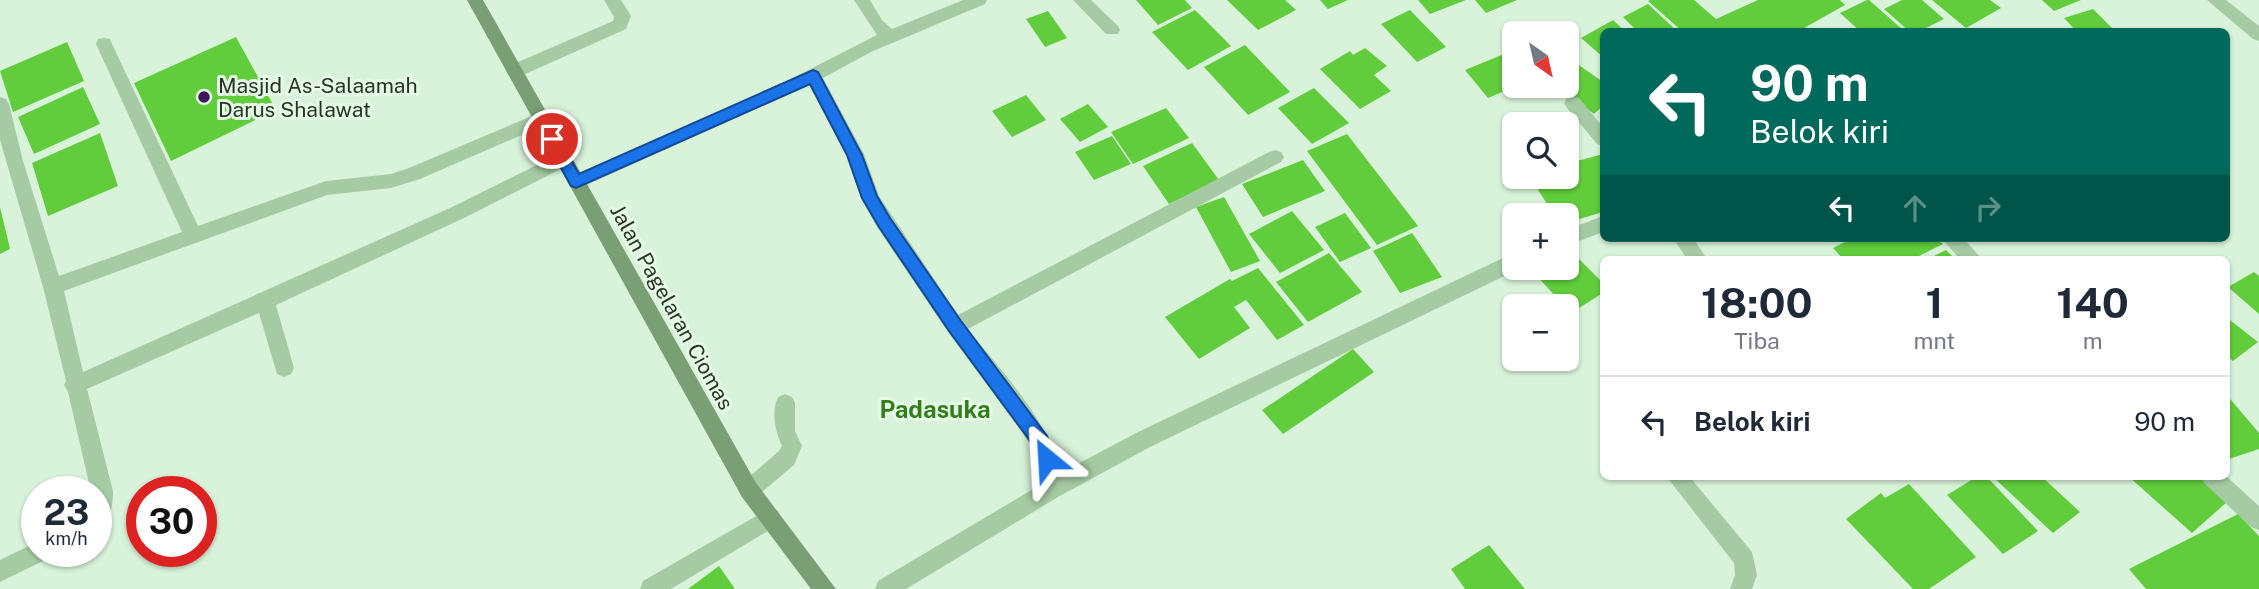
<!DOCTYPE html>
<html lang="id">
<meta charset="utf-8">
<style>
body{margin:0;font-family:"Public Sans",sans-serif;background:#f2f2f3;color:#1f2937;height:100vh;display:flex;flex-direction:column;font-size:26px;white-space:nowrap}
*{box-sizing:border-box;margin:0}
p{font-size:23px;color:#747a83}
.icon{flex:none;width:38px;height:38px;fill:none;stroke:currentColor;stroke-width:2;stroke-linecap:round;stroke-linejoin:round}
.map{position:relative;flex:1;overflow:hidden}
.details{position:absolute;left:1600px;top:256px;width:630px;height:224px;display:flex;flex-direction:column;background:#fff;border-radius:10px;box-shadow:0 2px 5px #0004}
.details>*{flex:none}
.top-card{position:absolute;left:1600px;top:28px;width:630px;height:214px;border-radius:10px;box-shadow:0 2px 5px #0004;background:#00695c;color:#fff;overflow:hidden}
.needle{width:46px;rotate:146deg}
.buttons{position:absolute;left:1502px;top:21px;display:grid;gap:14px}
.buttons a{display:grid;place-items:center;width:77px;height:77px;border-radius:10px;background:#fff;box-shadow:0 2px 5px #0004;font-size:35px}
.speed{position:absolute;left:21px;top:476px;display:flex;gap:14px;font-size:35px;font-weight:700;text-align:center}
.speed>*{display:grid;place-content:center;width:91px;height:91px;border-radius:50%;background:#fff;box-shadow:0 2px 5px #0004;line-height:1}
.speed small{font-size:18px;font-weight:400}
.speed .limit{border:10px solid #d22;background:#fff;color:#111}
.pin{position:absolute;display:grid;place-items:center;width:60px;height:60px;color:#fff;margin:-30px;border:4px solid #fff;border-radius:50%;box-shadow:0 2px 7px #0007}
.me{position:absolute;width:77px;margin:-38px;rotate:333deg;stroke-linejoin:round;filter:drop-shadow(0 0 5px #0008)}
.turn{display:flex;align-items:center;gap:24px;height:147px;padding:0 35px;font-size:32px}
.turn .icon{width:91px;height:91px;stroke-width:2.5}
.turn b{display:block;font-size:49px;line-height:60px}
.lanes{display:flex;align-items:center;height:66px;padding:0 35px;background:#0003;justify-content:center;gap:35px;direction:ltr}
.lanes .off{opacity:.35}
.eta{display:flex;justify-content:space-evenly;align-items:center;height:119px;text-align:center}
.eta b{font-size:42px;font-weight:700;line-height:49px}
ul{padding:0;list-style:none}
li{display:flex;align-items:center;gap:21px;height:91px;padding:0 35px;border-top:2px solid #e0e1e3}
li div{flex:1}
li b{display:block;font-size:26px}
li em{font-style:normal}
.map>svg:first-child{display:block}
</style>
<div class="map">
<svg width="2259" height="589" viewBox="0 0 2259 589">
<rect width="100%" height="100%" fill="#d9f3da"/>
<path fill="#61cd3c" d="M1136,0H1185L1192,8L1158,25Z
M1227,0H1285L1296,10L1258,30Z
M1320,0H1348L1328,9Z
M1418,0H1466L1430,14Z
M1475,0H1517L1486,13Z
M1650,0H1694L1716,19L1758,0H1840L1845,5L1797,32H1683L1648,1Z
M1867,0H1869L1903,30L1861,32L1840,13Z
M1902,0H1922L1944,19L1918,32H1910L1884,9Z
M1932,0H1990L2001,8L1966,28Z
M2042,0H2081L2054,11Z
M1648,4L1678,32H1638L1623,17Z
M2093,9L2116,32H2077L2064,18Z
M1195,10L1231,46L1188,70L1152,32Z
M1410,10L1446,47L1417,62L1381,24Z
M1048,11L1067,38L1045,47L1026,19Z
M1613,20L1626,32H1603V57L1581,38Z
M236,37L276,110L171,161L134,83Z
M67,42L84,81L13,112L0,71Z
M1245,45L1290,92L1248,115L1204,67Z
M1365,48L1387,66L1374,75L1391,91L1360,109L1320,69L1350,51L1353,55Z
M1504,54L1514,65V87L1488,98L1465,70Z
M1566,56L1603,82V106L1594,114L1555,86H1566Z
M83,87L100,124L34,154L18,117Z
M1314,88L1349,123L1312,144L1278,108Z
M1026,95L1046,120L1012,137L992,111Z
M1088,104L1108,127L1080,142L1060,119Z
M1166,108L1189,138L1133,164L1111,132Z
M100,133L118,186L48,216L32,163Z
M1347,134L1418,226L1377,245L1307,151Z
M1112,136L1131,164L1094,180L1075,152Z
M1192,143L1219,180L1169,204L1143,166Z
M1603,154V212L1566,223V215H1554L1530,177H1566V164Z
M1303,160L1325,191L1263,217L1242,184Z
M1224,197L1260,261L1231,272L1196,207Z
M0,207L10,249L0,254Z
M1292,211L1324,250L1280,273L1249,234Z
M1345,213L1371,248L1340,262L1315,227Z
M1412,233L1442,277L1400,293L1373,251Z
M1853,238H1937L1943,244L1913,259H1843L1833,248Z
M1946,250L1955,259H1928Z
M1572,252L1603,283V293L1571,313L1535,274L1546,268H1566V256Z
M1329,253L1362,292L1308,322L1276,282Z
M1258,268L1304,325L1277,340L1246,300L1234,307L1250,328L1199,359L1165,317L1230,279L1232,281Z
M2254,272L2259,276V314L2228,287Z
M2226,317L2258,342L2233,361L2226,355Z
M1353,349L1374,372L1283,434L1262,410Z
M2226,394L2259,433V449L2226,460Z
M1978,476H1986L2038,531L2003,554L1947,495Z
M1992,476H2041L2080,512L2053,533Z
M2128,476H2198L2228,501L2192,533Z
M1909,484L1976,557L1929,589H1913L1846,519L1881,493L1885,498Z
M2238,514L2259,536V589H2146L2129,569Z
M1489,545L1525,589H1465L1451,569Z
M719,566L735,589H688Z"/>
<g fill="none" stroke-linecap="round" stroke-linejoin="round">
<path fill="#a6cba4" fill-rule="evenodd" d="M604,0H621L631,16L626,29L521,76H509L506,71L509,66L613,21L614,17Z
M854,0H870L882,20L892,29L963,0H987L985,4L871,52L823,78L864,154L879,196L958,315L1269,152L1275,150L1281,152L1284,157L1281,162L968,329C1000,370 1053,424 1059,474L1136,433L1507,256L1514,254V268H1521L1150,447L1058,497L906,589H875L878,581L1040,485L1032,446L948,332L877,227L861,198L846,154L809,85L582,187L576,189L570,187L567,182L570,177L777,86L877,35Z
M1073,0H1091L1118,26L1120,30L1118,34H1106Z
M2207,0H2226L2259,26V41L2253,39Z
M104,38L110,39L112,44L198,226L326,181L391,174L409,168L541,112L547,114L550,119L547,124L420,179L391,188L327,195L64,291L83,372L450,208L557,155L563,153L569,155L572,160L569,165L464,218L276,305L294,368L291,374L284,377L277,374L259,313L87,389L113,491C113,506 111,521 96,527V492H91L68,392L64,385L66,381L43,287L0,140V97L6,99L9,104L23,161L59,276L182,232L96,44L98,39Z
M1573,96L1579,98L1603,127V146L1597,144L1567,108L1564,103L1567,98Z
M1603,216V232L1566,246V230Z
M1673,238H1693L1707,259H1687Z
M1941,238H1963L1982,259H1960Z
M785,394L792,397L795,403V431L802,446L794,465L756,497L749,500L742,497L738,490L742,483L779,451L782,446C775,431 771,412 778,397Z
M1666,476H1689L1752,552L1757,575L1752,589H1730L1735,575L1734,563Z
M2201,476H2226L2259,506V530L2251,527L2204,483Z
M770,508L778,511L781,518L778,525L671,589H640L643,581Z
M37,542V551H52L49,558L0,582V560Z"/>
<path fill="#7b9f75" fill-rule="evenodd" d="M467,0H483L756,483L836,589H811L742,497Z"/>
</g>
<path fill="#1a73e8" stroke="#114b97" stroke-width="2" d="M813,70L818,72L862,155L877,196L890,218L961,321L1047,436L1055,459L1053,465L1047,467L1041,465L1033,445L949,331L879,227L862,198L847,155L810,84L576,188L571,186L545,139L552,133L557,135L579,174Z"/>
<circle fill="#3e195a" stroke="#e5fae6" stroke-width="2.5" cx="204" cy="97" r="7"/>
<g text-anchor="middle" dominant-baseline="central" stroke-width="6" stroke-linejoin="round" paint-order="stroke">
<g font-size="21" fill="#293626" stroke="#e5fae6" text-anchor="start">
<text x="218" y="85">Masjid As-Salaamah<tspan x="218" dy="24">Darus Shalawat</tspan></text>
</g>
<g font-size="21" fill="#293626" stroke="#e5fae6">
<text transform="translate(672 307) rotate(61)">Jalan Pagelaran Ciomas</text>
</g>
<g font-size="24" font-weight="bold" fill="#337e1a" stroke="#e5fae6">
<text x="935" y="409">Padasuka</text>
</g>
</g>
</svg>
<div class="buttons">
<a><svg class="needle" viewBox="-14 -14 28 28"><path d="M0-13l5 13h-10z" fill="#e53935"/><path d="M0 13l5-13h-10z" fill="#747a83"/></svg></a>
<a><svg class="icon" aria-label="search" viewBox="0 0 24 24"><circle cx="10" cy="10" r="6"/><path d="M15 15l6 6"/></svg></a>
<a>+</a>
<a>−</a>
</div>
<div class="speed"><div>23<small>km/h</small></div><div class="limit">30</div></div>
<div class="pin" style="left:552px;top:139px;background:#d93025"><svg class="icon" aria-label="arrive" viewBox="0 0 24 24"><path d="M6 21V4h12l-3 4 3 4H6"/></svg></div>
<svg class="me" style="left:1047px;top:459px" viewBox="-20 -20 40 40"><path d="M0-17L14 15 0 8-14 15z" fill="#1a73e8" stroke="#fff" stroke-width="4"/></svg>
<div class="top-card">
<div class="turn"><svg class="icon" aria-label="left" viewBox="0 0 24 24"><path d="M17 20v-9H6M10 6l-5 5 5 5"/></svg><div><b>90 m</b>Belok kiri</div></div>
<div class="lanes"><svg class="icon" aria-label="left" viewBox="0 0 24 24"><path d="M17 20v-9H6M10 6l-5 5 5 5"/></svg><svg class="icon off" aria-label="ahead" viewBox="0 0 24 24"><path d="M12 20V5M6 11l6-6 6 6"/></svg><svg class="icon off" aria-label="right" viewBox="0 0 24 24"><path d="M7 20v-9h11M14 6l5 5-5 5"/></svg></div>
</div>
<section class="details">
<div class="eta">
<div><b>18:00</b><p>Tiba</p></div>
<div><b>1</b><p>mnt</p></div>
<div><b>140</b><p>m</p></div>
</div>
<ul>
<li><svg class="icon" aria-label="left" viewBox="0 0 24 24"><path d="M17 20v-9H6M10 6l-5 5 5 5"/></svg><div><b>Belok kiri</b></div><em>90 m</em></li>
</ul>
</section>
</div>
